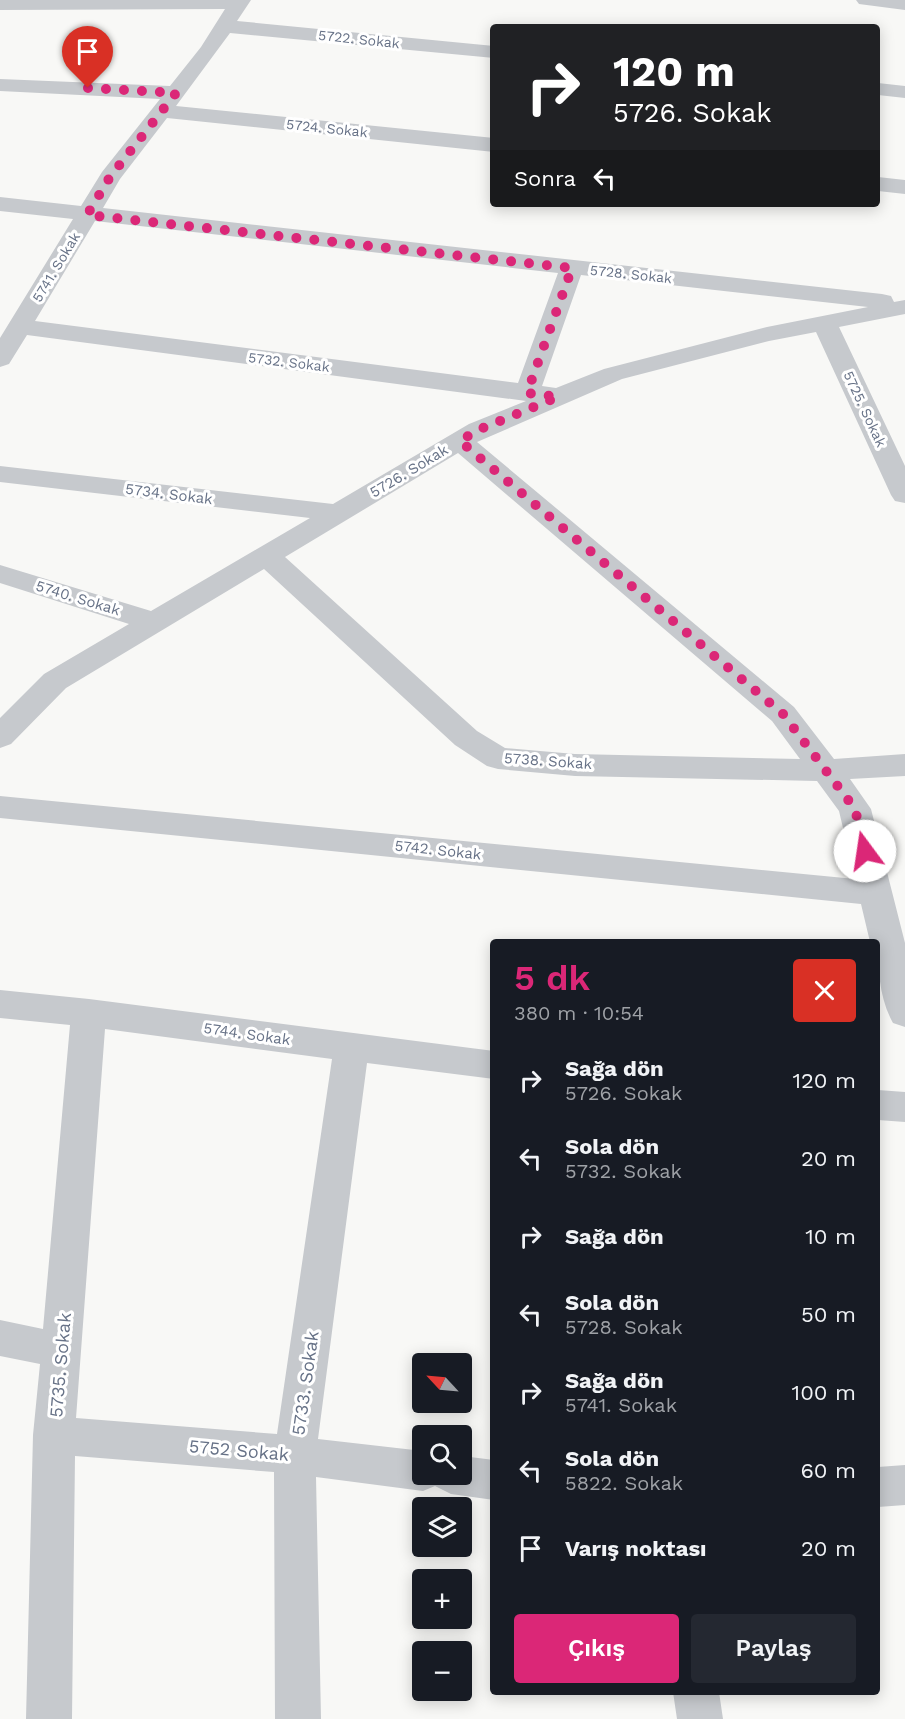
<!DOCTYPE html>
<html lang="tr">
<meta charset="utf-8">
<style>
body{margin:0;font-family:"Work Sans",sans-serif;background:#242831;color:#f1f3f6;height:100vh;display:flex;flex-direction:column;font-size:22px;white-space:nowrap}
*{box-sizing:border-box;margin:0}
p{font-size:20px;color:#9ea1a6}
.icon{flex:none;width:33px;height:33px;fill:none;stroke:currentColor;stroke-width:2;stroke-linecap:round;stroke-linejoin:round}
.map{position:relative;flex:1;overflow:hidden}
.details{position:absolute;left:490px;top:939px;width:390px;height:756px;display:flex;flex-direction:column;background:#171b24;border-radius:6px;box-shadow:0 3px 15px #0003}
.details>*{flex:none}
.top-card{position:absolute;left:490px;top:24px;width:390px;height:183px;border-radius:6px;box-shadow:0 3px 15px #0003;background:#202124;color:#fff;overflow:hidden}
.needle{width:39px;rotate:296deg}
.tools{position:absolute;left:412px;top:1353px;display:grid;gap:12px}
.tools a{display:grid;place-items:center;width:60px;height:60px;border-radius:6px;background:#171b24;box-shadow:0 3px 15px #0003;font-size:30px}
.pin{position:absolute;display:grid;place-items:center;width:51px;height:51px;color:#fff;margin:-62px -26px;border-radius:50% 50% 50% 0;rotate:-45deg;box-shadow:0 0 6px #0007}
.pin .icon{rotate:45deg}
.me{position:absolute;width:66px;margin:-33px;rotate:346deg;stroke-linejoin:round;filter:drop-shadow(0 0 4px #0008)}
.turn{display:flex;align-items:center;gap:21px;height:126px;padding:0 24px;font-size:27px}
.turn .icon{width:78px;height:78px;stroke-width:2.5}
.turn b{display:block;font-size:42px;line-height:51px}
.then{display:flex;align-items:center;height:57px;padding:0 24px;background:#0003;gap:12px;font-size:22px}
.round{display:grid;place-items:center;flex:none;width:63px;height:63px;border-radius:6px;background:#242831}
.head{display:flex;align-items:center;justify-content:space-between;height:102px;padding:0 24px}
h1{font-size:36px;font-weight:600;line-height:45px;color:#db2777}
.button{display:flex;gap:12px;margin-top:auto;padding:12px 24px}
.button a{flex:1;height:69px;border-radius:6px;background:#db2777;color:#fff;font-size:24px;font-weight:600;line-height:69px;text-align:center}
.button a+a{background:#242831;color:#f1f3f6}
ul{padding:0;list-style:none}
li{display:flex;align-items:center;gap:18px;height:78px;padding:0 24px}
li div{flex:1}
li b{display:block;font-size:22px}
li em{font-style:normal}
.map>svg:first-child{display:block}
</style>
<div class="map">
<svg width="905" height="1719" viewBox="0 0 905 1719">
<rect width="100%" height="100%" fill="#f8f8f6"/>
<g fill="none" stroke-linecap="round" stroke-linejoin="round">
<path fill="#c6c9cd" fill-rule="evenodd" d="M0,0H251L237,21L494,46V58L230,33L176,106L494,138V152L167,118L120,179L103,208L882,294L891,296L894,302L905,300V314L839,327L905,466V503L895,501L891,495L816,332L769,341L622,379L477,442L794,707L834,759L905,754V776L850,779L871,809L905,943V1027L893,1023C879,998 878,969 878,942H870L861,904L0,818V796L855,879L839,811L817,781L575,776L498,769L487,766L455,745L264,569L66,688L11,744L0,748V718L44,674L129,624L0,583V565L151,611L310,518L0,482V466L333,504L469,424L526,401L27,335L9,364L0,367V338L73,219L0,211V197L81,206L102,172L160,99L0,91V79L170,86L201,47L225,9L0,10ZM95,221L558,273L518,383L35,321ZM581,275L868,307L767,327L604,369L556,388L542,386ZM458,453L772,721L800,759L575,754L505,748L477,731L285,557Z
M856,0H905V10L859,4Z
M878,83L905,86V98L878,95Z
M878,177L905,180V194L878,191Z
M0,990L89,999L494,1051V1079L367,1063L318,1439L423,1451V1474H462V1456L494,1460V1500L451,1494L435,1486L423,1491L316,1477L321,1719H275L274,1472L75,1456L72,1719H26L33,1435L40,1364L0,1356V1320L43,1329L70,1025L0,1018ZM105,1029L332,1059L277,1434L76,1418Z
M878,1090L905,1092V1122L878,1120Z
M905,1465V1505L878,1507V1467Z
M673,1692H719L723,1719H677Z"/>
</g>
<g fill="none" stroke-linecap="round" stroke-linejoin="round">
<path stroke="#db2777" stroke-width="10" stroke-dasharray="0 18" d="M88,88L176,93L110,177L87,215L572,268L527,393L558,397L478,430L460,441L783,714L855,809L865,851"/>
</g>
<g text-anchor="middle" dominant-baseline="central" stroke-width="6" stroke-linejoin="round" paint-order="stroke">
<g font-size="14" fill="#677287" stroke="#fff">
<text transform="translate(359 39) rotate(6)">5722. Sokak</text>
<text transform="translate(327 128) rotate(6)">5724. Sokak</text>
<text transform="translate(56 267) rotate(-59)">5741. Sokak</text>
<text transform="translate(631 274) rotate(6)">5728. Sokak</text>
<text transform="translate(289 362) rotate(7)">5732. Sokak</text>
<text transform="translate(865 409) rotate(65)">5725. Sokak</text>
</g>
<g font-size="15" fill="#677287" stroke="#fff">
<text transform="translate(409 471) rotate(-31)">5726. Sokak</text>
<text transform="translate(169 494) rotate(7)">5734. Sokak</text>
<text transform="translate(78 598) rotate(17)">5740. Sokak</text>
<text transform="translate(548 761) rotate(4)">5738. Sokak</text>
<text transform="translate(438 850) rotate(6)">5742. Sokak</text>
<text transform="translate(247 1034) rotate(8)">5744. Sokak</text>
</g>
<g font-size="18" fill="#677287" stroke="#fff">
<text transform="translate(60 1365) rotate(-85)">5735. Sokak</text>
<text transform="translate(305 1383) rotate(-82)">5733. Sokak</text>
<text transform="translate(239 1450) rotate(5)">5752 Sokak</text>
</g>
</g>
</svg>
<div class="tools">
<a><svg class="needle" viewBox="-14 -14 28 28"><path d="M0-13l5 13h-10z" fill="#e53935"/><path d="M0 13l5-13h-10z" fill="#9ea1a6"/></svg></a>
<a><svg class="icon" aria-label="search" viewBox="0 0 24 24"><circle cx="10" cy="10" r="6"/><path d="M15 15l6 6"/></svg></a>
<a><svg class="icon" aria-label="layers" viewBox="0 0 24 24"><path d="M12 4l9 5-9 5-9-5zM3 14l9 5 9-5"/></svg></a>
<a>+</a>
<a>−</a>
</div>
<div class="pin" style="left:88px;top:88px;background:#d93025"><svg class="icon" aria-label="arrive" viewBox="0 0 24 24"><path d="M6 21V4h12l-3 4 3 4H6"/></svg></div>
<svg class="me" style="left:865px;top:851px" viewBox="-20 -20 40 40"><circle r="19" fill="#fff"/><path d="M0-13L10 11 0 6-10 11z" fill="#db2777"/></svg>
<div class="top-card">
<div class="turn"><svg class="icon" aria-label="right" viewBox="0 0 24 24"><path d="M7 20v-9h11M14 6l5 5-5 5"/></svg><div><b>120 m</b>5726. Sokak</div></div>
<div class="then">Sonra<svg class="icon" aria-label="left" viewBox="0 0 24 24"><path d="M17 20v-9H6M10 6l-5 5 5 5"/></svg></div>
</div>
<section class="details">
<div class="head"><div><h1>5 dk</h1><p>380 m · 10:54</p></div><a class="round" style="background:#d93025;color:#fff"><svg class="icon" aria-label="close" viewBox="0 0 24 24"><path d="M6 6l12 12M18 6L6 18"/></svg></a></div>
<ul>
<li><svg class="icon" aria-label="right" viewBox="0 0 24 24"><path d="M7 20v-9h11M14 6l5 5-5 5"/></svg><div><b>Sağa dön</b><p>5726. Sokak</p></div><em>120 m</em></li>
<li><svg class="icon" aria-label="left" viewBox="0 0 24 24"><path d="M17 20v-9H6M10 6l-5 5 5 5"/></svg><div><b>Sola dön</b><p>5732. Sokak</p></div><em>20 m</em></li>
<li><svg class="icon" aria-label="right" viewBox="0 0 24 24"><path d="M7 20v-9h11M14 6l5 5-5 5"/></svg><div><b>Sağa dön</b></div><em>10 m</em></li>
<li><svg class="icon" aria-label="left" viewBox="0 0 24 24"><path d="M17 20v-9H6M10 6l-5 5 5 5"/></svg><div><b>Sola dön</b><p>5728. Sokak</p></div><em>50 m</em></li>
<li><svg class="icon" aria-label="right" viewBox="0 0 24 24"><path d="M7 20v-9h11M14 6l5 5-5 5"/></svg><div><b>Sağa dön</b><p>5741. Sokak</p></div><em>100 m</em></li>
<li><svg class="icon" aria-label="left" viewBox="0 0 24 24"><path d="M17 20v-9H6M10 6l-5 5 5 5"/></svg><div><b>Sola dön</b><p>5822. Sokak</p></div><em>60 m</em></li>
<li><svg class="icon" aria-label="arrive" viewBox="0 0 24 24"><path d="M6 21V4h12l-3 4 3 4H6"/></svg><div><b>Varış noktası</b></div><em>20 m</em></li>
</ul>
<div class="button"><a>Çıkış</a><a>Paylaş</a></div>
</section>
</div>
